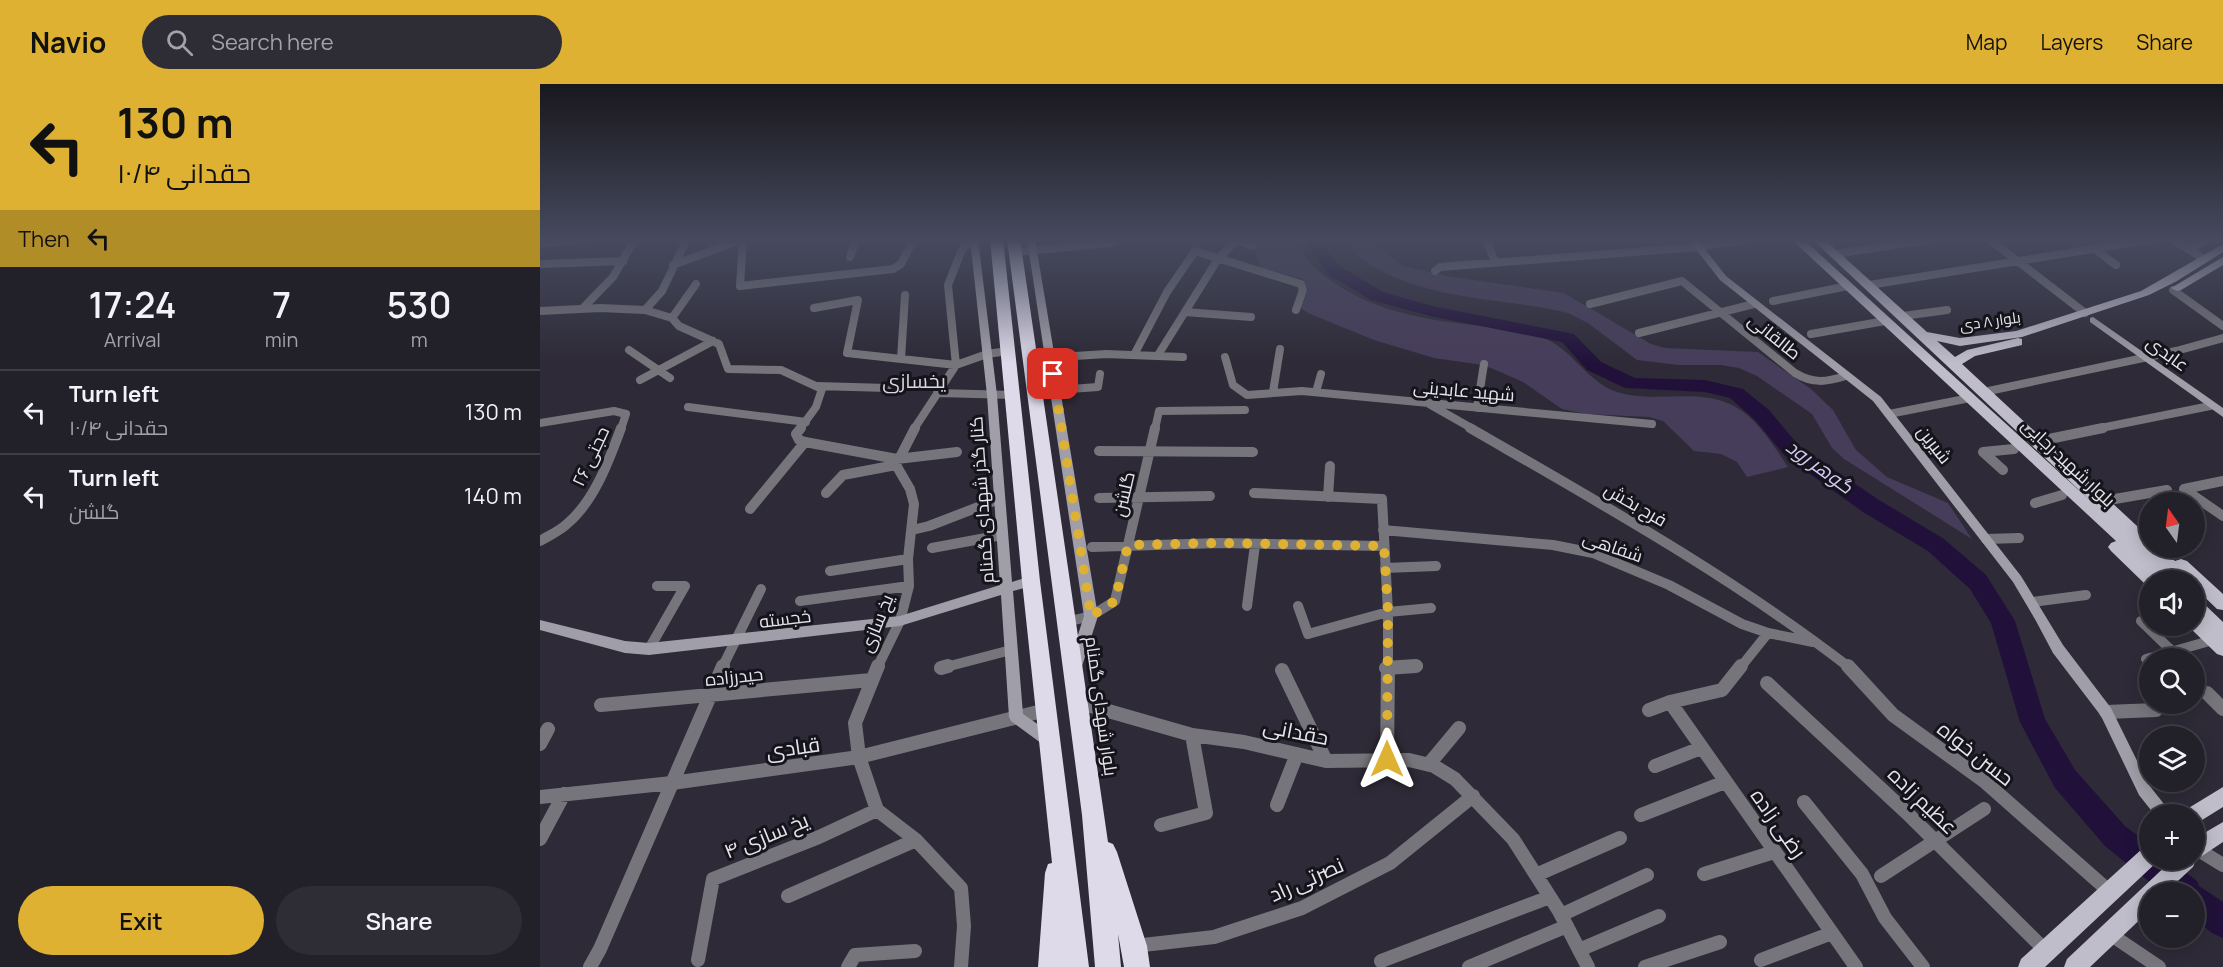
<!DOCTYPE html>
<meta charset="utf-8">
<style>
body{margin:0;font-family:Manrope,Cairo,sans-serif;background:#2e2d35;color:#f1f3f6;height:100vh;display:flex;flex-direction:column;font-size:22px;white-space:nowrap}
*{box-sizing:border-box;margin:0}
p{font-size:20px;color:#a2a3a8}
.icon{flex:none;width:33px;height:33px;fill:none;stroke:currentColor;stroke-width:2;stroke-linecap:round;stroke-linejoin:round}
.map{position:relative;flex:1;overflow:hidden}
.details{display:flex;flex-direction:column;background:#222029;width:540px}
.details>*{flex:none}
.guide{background:#deb133;color:#111;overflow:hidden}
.needle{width:39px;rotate:346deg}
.fabs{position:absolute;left:1599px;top:408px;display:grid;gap:12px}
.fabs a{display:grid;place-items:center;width:66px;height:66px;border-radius:50%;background:#222029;box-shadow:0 3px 15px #0003,0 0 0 2px #3f3e46;font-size:30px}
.pin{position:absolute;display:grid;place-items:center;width:51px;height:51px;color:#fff;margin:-26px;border-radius:12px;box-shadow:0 3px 9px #0006}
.me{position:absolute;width:66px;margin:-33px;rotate:0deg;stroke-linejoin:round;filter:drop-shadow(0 0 4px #0008)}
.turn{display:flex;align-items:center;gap:21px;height:126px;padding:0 18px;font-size:27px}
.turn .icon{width:78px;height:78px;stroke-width:2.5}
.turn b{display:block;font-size:42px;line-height:51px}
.then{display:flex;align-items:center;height:57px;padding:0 18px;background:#0003;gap:12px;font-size:22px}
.eta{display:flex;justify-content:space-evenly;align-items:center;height:102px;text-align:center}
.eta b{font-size:36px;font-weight:600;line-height:42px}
.action{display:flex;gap:12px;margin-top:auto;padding:12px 18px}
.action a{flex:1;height:69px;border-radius:36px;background:#deb133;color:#111;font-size:24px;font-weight:600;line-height:69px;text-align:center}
.action a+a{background:#2e2d35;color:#f1f3f6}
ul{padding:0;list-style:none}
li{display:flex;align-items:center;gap:18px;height:84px;padding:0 18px;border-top:2px solid #3f3e46}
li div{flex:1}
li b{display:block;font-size:22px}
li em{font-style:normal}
header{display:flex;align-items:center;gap:36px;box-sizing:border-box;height:84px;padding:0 30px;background:#deb133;color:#111}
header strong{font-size:28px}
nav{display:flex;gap:33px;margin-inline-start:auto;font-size:21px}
.search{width:420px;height:54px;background:#2e2d35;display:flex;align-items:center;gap:15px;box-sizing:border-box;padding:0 21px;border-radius:33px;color:#a2a3a8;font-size:22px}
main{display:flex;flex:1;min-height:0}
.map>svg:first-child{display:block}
</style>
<header>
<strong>Navio</strong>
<div class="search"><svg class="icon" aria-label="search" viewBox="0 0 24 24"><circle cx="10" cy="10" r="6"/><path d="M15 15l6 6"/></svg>Search here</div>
<nav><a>Map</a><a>Layers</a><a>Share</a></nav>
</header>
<main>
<section class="details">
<div class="guide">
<div class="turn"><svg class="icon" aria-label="left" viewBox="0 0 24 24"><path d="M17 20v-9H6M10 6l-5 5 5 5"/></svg><div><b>130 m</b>حقدانی ۱۰/۴</div></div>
<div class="then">Then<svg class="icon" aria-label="left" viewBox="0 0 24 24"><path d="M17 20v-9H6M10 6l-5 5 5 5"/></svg></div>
</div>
<div class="eta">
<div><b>17:24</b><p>Arrival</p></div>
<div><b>7</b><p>min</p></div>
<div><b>530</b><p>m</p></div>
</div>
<ul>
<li><svg class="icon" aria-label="left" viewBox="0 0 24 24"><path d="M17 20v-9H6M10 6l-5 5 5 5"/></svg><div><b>Turn left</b><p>حقدانی ۱۰/۴</p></div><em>130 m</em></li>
<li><svg class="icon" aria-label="left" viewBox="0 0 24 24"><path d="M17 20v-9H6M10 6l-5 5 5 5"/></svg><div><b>Turn left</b><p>گلشن</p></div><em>140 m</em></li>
</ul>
<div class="action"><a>Exit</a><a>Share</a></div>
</section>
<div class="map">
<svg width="1683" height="883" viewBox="0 0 1683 883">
<rect width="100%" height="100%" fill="#2e2a37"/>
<path fill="#463d5a" d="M721,155H761C759,169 771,181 781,189C822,223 873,234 924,240C949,243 976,245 1001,253C1033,264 1045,297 1077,308C1115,320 1158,303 1194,322C1218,335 1233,361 1248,383L1207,393L1197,378L1181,370L1154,367L1123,337L1109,333L1046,330L1022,325L983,298L958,287L943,281L894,274L834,256L768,229L761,224L768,206L763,195L721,184L714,165Z
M819,155H837L834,158L861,181L912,193L1024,209L1111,260L1125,264L1218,268L1271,305L1293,326L1316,366L1347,393L1408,419L1432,455L1304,375L1292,364L1272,330L1217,292L1199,284L1181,281H1138L1097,276L1048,239L1028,229C953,211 881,219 816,171L813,164Z"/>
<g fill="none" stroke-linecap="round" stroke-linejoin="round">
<path fill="#21113a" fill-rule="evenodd" d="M768,155H784V163L801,183L843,208L892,222L1034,250L1061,278L1095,294L1165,296L1203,305L1229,326L1259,362L1339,416L1404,455L1446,491L1475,537L1505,635L1535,686L1585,742L1610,761V776H1629L1657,797L1659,802L1683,818V854L1672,849L1654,835V808H1622L1565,762L1515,704L1480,638L1451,539L1430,505L1388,467L1323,428L1245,372L1215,336L1190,314L1165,308L1085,304L1047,286L1022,258L890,232L831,216L789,191L768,163Z"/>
<path stroke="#76757b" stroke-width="8" d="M203,155L200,202L353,185L361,180L374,155
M694,155L712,162
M946,155L955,178
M1449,155L1545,229
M1632,155L1664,175
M0,159L53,155
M1555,165L1576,181
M1650,166L1667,155
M475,168L572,159
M1295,170L1395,155
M310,173L316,155
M0,180L83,177
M133,181L203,155
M895,187L900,183L1158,163L1210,155
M1329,201L1615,155
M1633,206L1683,242
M1233,217L1308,202
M1050,220L1142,197L1255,289C1273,300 1286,298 1306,292
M274,224L318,216L307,269L416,281L447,270L468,267
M42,225L73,193L95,155
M105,226L122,207L147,155
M0,227L60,224L105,226L132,234L139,242L179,260L188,285L241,286L282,305L276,323L260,345
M645,228L711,233
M1363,232L1407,226
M132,234L156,200
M1099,249L1214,220
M1271,250L1345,237
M89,266L130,294
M595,269L627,208L655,167L761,200L763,206L756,226
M618,271L678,175L698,155
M685,273L693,301L707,311L762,307L1112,340
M361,275L365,211
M489,275L566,270L643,273
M100,296L173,257
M277,302L347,304
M516,306L558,303L560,290
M733,308L740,265
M776,308L781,290
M1444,308L1636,267L1683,254
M397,309L473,311
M889,320L933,345
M148,323L266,338
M937,324L944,280
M1349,330L1430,314
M0,339L74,327L86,330L81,345
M374,345L416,281L408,201L421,168L430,155
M615,345L619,327L705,326
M1556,345L1670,322"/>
<path stroke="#76757b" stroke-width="10" d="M261,344L256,350L259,356L265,358L357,375L417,368
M930,344C1060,419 1191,492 1310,584
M1504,356L1563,344
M559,367L713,368
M1463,386L1443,368L1474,365
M1644,405L1683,432
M1644,405L1683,397
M286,409L303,391L356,381
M714,409L842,415L848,528V584
M788,413L790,382
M559,414L670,412
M1569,416L1627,406
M1495,419L1522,411
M210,425L265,358
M372,446L389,442L459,415
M843,446L1013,461L1053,469L1129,501L1202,540L1228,549L1273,558
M1446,455L1479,454
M0,457C10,451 20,447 28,439C55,416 69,376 81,344
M552,463L680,459L844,462
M392,464L462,451
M845,484L896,482
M290,487L368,475
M260,517L369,502
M1492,518L1546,511
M707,522L715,461
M758,522L768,550L848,528L891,524
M1601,537L1633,568
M526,538L551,532L575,517L615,344
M109,565L145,502H117
M1606,575L1673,556
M182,584L221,505
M337,584L360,537L369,502L368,475L374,420L370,405L356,381L375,344
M402,584L471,566
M852,584L878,582
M1200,584L1228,549"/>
<path stroke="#76757b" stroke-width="14" d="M338,582L315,639L319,673L337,726L376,756L421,804L424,842L421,883
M1308,582L1353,631L1444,697L1570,808
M401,584L408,582
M846,584L876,582
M742,586L786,677
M1227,599L1367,729L1506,867
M1667,609L1683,625
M537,618L652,651L704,658L786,677L869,676L894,682L915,695L973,755L1019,827L1048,883
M1130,618L1316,883
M61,621L331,596
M1109,626L1130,618L1182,606L1201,582
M1566,628L1616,626
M0,660L8,645
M847,675L848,582
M889,680L919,644
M1115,682L1161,664
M0,713L132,699L319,673L506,626
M1264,718L1322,790L1345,834L1383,883
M737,721L757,670
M1101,731L1185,698
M621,741L666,729L652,651
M0,755L24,710
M1657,765L1683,781
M1164,790L1234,768
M996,791L1080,754
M1341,792L1444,725
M248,812L376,756
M1021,831L1107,791
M1570,850L1619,883
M594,862L674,853L762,824L850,779L933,712
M1039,866L1119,832
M158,876L173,795L279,753L337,726
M1221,876L1292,849
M841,877L1010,813
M50,883L60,865L183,582
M308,883L315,871L375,867
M929,883L1027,842
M1105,883L1180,858"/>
<path fill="#a09ea8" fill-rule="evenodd" d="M430,155H438L457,311L472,498L491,492L495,493L497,497L495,501L473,507L483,630L515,652L517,657L515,662L510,664L505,662L471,637L469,633L461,511L360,542L109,571L85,569L0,546V536L85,557L109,559L360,532L460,501L447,311Z
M487,155H495L558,532L542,582L540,586L535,588L530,586L528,582L544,532Z
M1148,155H1157L1186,192L1341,313L1481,492L1523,561L1571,624L1609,701L1628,725L1630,730H1614L1599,711L1561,632L1513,569L1496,537L1473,498L1333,317L1180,196Z
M1553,233L1683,324V333L1550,238V234Z"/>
<path fill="#c0bdcb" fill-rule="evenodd" d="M1251,155H1263L1554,420L1272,155H1284L1387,248L1420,254L1476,247L1601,207L1683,160V168L1637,197L1609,211L1482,253L1420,262L1397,257L1415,273L1427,266L1478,254L1482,255V261L1435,272L1422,280L1610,454V464H1620L1635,477L1641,475L1647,477L1683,510V526L1677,525L1654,503V496H1610V502L1605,500L1571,467L1568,463L1571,459L1576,457Z
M1683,173V181L1641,206L1637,207L1631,204Z
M1654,515L1660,516L1683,538V572L1677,570L1648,542H1654Z
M1683,703V723L1654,741V730H1645L1647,725Z
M1683,738V758L1656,776L1653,783L1626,808H1610V826L1550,883H1524L1527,875L1632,776H1654V755Z
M1610,761V776H1618L1617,778L1505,883H1478L1481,875L1603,764Z"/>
<path fill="#dedaea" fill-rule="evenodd" d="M450,155H463L500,497L549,883H498L505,789L508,780L512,779L482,497Z
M467,155H480L568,758L573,760L577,768L607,862L610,883H584L578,850L581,883H555L542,731Z"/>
</g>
<linearGradient id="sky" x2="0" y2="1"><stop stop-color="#19171e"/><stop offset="0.56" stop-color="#464a5e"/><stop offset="1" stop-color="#464a5e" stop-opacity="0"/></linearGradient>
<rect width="1683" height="279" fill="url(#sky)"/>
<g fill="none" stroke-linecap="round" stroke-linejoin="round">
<path stroke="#deb133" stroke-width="10" stroke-dasharray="0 18" d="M513,290L551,532L575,517L588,461L680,459L844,462L848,528L847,675"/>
</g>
<g text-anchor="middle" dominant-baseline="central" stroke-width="6" stroke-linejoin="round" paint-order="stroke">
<g font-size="15" fill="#e6e4ed" stroke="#15141a">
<text transform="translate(1450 237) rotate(-8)">بلوار ۸ دی</text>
</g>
<g font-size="18" fill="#e6e4ed" stroke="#15141a">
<text transform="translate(1235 252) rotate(39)">طالقانی</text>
<text transform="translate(1628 269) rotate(36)">عابدی</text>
<text transform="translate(924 306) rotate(5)">شهید عابدینی</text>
<text transform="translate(1395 360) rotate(52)">شیرین</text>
<text transform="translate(50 372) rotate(-65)">حجتی ۲۶</text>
<text transform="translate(1529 378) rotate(43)">بلوار شهید رجایی</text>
<text transform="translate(583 410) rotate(-77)">گلشن</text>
<text transform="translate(441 416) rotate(-94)">کنار گذر شهدای گمنام</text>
<text transform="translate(1096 420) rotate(30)">فرح بخش</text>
<text transform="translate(1073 462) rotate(19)">شفاهی</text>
<text transform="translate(245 534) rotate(-7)">خجسته</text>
<text transform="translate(336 539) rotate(-68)">یخ سازی</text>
<text transform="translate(194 592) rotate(-6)">حیدرزاده</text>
<text transform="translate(562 622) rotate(82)">بلوار شهدای گمنام</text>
</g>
<g font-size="20" fill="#dad6e6" stroke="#15141a">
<text x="374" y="296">یخسازی</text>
</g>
<g font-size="20" font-style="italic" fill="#d5c9f7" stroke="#15141a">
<text transform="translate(1280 382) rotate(36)">گوهر رود</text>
</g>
<g font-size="21" fill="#e6e4ed" stroke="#15141a">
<text transform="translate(756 647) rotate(11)">حقدانی</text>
<text transform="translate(253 663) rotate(-8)">قبادی</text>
<text transform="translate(1436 669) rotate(38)">حسن خواه</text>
<text transform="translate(1383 716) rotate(44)">عظیم زاده</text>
<text transform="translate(1239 739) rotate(55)">رضی زاده</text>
<text transform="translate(226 751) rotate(-22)">یخ سازی ۴</text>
<text transform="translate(766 795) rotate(-24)">نصرتی راد</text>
</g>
</g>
</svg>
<div class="fabs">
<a><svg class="needle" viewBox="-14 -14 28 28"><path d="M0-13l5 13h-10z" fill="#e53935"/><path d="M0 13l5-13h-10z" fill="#a2a3a8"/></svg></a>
<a><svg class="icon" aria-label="sound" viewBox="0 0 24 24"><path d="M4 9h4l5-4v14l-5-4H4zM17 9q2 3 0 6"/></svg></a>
<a><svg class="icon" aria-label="search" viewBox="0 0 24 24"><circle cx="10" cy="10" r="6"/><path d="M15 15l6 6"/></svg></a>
<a><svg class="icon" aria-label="layers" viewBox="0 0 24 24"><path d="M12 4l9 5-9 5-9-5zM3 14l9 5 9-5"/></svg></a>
<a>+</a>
<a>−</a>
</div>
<div class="pin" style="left:513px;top:290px;background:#d93025"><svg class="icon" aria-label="arrive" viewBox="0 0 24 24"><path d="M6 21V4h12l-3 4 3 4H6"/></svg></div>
<svg class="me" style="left:847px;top:675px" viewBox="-20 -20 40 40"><path d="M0-17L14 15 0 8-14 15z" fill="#deb133" stroke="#fff" stroke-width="4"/></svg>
</div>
</main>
